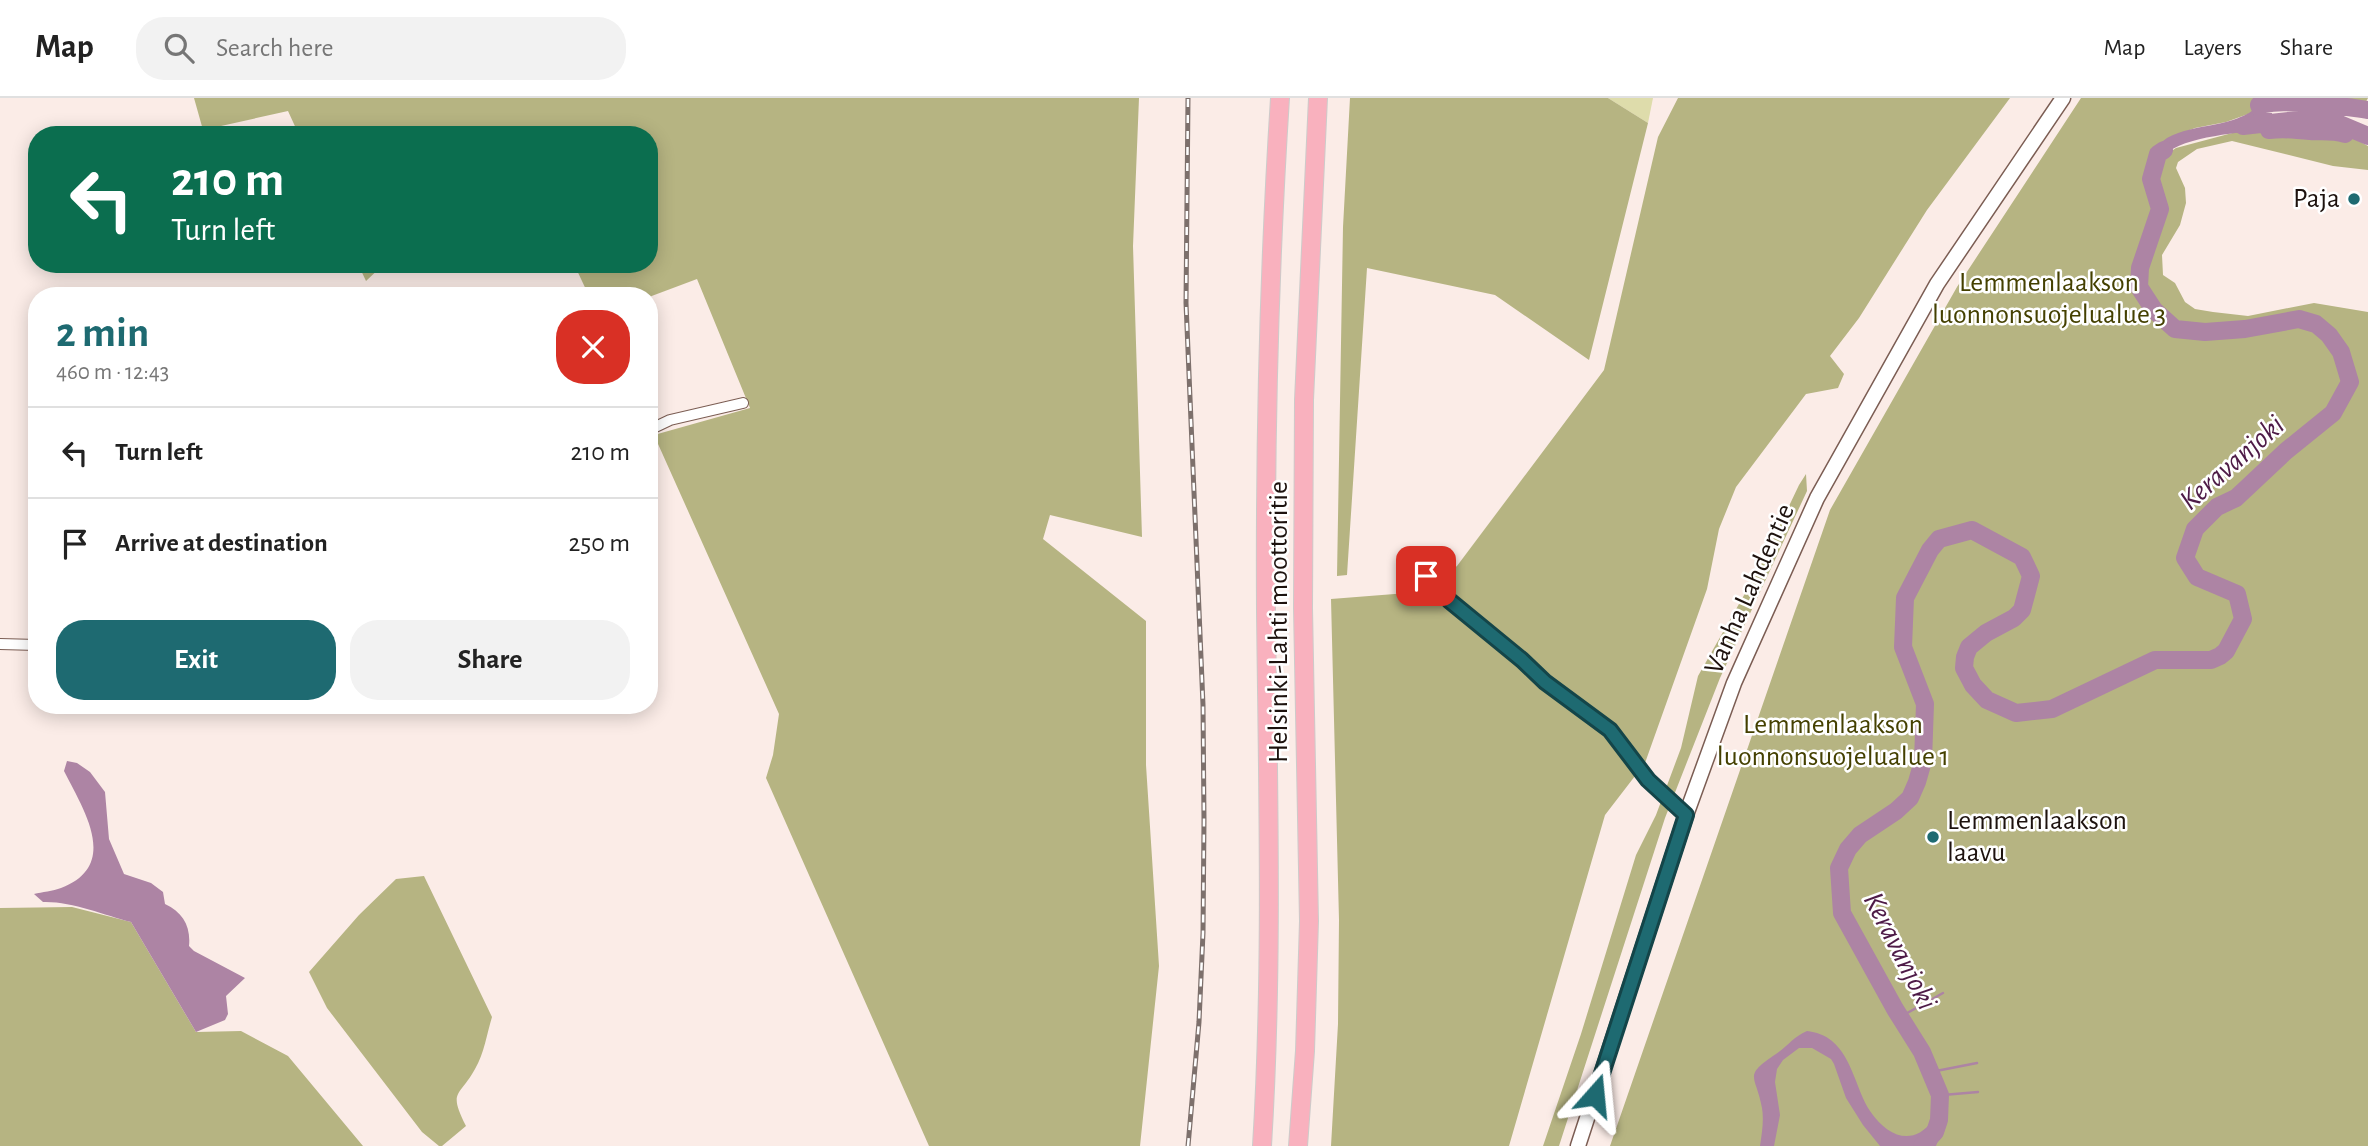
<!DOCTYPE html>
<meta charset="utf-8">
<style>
body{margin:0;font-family:"Alegreya Sans",sans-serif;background:#f2f2f2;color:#222;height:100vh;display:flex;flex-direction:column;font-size:26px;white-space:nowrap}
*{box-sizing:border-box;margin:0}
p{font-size:23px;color:#767676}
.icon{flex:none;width:38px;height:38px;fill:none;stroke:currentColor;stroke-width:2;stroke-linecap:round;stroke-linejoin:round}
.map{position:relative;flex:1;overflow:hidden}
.drawer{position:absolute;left:28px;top:189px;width:630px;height:427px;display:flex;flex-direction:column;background:#fff;border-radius:28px;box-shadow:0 4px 18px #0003}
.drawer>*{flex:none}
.guide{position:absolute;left:28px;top:28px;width:630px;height:147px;border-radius:28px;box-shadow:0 4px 18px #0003;background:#0b6e4f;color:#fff;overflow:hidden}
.pin{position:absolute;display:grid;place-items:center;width:60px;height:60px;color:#fff;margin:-30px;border-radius:14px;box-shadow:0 4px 10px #0006}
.me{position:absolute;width:77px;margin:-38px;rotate:18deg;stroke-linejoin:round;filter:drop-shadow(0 0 5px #0008)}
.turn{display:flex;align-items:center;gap:24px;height:147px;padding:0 28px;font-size:32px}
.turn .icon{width:91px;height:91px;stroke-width:2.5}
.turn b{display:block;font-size:49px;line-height:60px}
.round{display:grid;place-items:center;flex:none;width:74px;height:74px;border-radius:28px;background:#f2f2f2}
.headline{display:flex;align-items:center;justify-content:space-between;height:119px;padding:0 28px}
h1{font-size:42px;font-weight:700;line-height:52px;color:#1e6a71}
.primary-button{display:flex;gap:14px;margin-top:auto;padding:14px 28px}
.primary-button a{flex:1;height:80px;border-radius:28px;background:#1e6a71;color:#fff;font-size:28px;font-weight:700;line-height:80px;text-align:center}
.primary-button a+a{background:#f2f2f2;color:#222}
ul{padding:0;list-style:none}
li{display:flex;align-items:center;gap:21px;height:91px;padding:0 28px;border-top:2px solid #e0e0e0}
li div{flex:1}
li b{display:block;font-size:26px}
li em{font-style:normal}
header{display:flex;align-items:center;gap:42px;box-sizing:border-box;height:98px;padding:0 35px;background:#fff;border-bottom:2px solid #e0e0e0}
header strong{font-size:33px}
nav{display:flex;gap:38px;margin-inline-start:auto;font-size:24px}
.search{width:490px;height:63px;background:#f2f2f2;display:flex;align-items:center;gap:18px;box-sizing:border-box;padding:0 24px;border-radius:28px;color:#767676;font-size:26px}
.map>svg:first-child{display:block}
</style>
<header>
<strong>Map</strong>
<div class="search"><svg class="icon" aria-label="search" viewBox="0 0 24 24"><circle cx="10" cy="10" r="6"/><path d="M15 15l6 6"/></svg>Search here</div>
<nav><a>Map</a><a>Layers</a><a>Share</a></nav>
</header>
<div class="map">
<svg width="2368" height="1048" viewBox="0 0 2368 1048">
<rect width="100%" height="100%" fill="#fbece7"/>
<path fill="#dedcab" d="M1608,0H1653L1648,25Z"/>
<path fill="#b6b482" d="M194,0H1139L1133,148L1142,439L1050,417L1043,441L1146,523V667L1159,868L1140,1048H929L766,680L773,657L779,616L654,337L750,310L697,181L649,199L589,198L574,166H649V37H299L288,13L203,32Z
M1350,0H1608L1648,25L1589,262L1495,197L1367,170L1347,477L1337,478L1343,129Z
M1678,0H2010L1927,112L1859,220L1830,258L1844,276L1838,290L1806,296L1736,389L1719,431L1707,491L1645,665L1605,717L1509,1048H1331L1338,926L1339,822L1331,501L1420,494L1457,468L1604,272L1658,39Z
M2081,0H2368L2362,11L2312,2L2271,4L2259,7L2251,15L2226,24L2195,30L2167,41L2149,72H2159L2164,58L2176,50L2236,34L2291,30L2312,34H2342L2368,48V72L2333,68L2232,43L2197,51L2178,64L2176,70L2185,90L2186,105L2180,127L2162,157L2163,177L2175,185L2185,204L2195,211L2213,214L2248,218L2314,205L2368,214V1048H1610L1830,412L1957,189Z
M358,166H384L366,183Z
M1806,376L1807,393L1720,580L1665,720L1559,1048H1543L1581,936L1636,757L1656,717L1681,650L1698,578L1760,469L1799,387Z
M424,778L492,919C487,935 484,956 475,971C459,1000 448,992 466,1028L442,1048H439L422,1034L327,910L309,874L359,817L396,781Z
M72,809L131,824L196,934L241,933L288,958L363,1048H0V810Z"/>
<path fill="#ad84a4" d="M2259,7L2269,32C2244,34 2183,38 2165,57C2162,61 2160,68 2159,72H2148L2151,55C2156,50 2161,44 2167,40C2196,24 2235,31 2259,7Z
M67,663L77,665L90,674L105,694L109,741L124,776L151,785L163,794L165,806C183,814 191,829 189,848L194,853L245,880L226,898L228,916L225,922L196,934L131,824C104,817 71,803 43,804L34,796C42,794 53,793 61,790C121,767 83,711 64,673Z
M1807,933C1816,934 1825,937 1832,943C1853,961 1856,992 1870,1013C1888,1040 1914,1048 1932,1023C1937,1012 1936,1002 1932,991L1944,987C1949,1007 1944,1028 1936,1048H1880L1863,1027L1846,1000L1834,966L1831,961L1812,950H1799L1783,962L1777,971L1775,984L1780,1017L1774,1048H1760C1762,1035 1764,1022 1762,1010C1756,976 1742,979 1776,956C1788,948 1793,939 1807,933Z"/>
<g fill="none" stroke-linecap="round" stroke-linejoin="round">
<path stroke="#ad84a4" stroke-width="2.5" d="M1900,919L1943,895
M1931,974L1977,965
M1943,997L1978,994"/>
<path stroke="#ad84a4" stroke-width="18" d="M2243,28L2323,19L2368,38
M2345,36C2333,32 2322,34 2310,33C2293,32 2287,30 2269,32L2259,7C2295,0 2332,7 2368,12
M1922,1048L1935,1034L1939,1022L1940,997L1922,954L1895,911L1842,815L1839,770L1848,751L1860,737L1896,713L1910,700L1917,684L1923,663L1925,606L1903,549L1905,500L1930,452L1939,441L1972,432L2022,459L2031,478L2022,512L2014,520L1986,535L1969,549L1965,559L1964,570L1973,587L1987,602L2016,615L2052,611L2155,562H2211L2220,558L2226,553L2243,521L2237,496L2197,479L2185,460L2195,431L2217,409L2236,400L2286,353L2333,315L2350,284L2341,254L2329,237L2316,226L2299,221L2245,231L2205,234L2175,231L2154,212L2139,189L2140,170L2160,111L2151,81L2158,56L2164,52"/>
<g stroke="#7b5d53" stroke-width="12">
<path id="minor" d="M649,332L670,322L743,305
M1426,478L1450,503L1523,563L1545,584L1610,633L1648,682L1686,717
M0,546L37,547"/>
</g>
<g stroke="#7b5d53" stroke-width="17">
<path id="secondary" d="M1578,1048L1686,717L1734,585L1817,400L1937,186L2063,0"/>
</g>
<g stroke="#cdcbca" stroke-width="20">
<path id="motorway" d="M1262,1048C1273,870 1268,692 1266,513C1265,342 1269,171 1280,0
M1298,1048L1305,953L1309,823L1303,510L1304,302L1318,0"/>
</g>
<use href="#minor" stroke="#fff" stroke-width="10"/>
<use href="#secondary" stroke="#fff" stroke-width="14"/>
<use href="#motorway" stroke="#f9b1be" stroke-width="18"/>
<g stroke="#7d706c" stroke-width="5">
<path id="rail" d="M1188,1048L1199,924L1203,835L1204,722L1203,607L1186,205L1188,0"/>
</g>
<use href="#rail" stroke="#fff" stroke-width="2.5" stroke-dasharray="8" stroke-linecap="butt"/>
</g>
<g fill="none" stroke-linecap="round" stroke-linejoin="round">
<g stroke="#144549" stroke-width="18">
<path id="route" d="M1426,478L1450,503L1522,562L1545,584L1610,632L1648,682L1686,717L1595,997"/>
</g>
<use href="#route" stroke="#1e6a71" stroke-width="12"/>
</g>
<g fill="#1e6a71" stroke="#fff" stroke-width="2.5">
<circle cx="2354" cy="101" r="7"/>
<circle cx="1933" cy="739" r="7"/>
</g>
<g text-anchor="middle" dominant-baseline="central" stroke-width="5" stroke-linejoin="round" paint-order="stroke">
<g font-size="28" fill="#1d120e" stroke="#fff" text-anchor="end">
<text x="2340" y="101">Paja</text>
<text x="1947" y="723" text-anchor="start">Lemmenlaakson<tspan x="1947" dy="32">laavu</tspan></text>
</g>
<g font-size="28" fill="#444000" stroke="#fff">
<text x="2049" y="185">Lemmenlaakson<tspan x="2049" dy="32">luonnonsuojelualue 3</tspan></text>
<text x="1833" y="627">Lemmenlaakson<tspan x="1833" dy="32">luonnonsuojelualue 1</tspan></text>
</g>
<g font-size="28" fill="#1d120e" stroke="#fff">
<text transform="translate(1750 491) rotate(-66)">Vanha Lahdentie</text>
<text transform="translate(1279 524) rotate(-90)">Helsinki-Lahti moottoritie</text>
</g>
<g font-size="30" font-style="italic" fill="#4e1b47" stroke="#fff">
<text transform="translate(2232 365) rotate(-41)">Keravanjoki</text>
<text transform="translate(1900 853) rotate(63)">Keravanjoki</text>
</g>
</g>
</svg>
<div class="pin" style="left:1426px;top:478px;background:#d93025"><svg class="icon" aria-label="arrive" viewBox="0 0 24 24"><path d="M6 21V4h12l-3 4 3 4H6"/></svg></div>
<svg class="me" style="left:1595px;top:997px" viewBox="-20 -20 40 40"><path d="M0-17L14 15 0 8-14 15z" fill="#1e6a71" stroke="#fff" stroke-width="4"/></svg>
<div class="guide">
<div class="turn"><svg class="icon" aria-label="left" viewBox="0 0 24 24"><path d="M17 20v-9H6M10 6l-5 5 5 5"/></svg><div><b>210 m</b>Turn left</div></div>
</div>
<section class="drawer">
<div class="headline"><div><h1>2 min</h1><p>460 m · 12:43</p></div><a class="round" style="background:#d93025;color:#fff"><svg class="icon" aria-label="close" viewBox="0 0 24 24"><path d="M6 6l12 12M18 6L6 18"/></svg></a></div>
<ul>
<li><svg class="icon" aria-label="left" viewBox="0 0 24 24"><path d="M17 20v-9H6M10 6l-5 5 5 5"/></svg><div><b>Turn left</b></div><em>210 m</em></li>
<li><svg class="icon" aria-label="arrive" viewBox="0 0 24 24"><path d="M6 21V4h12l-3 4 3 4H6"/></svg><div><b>Arrive at destination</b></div><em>250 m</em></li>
</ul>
<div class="primary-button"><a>Exit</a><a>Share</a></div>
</section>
</div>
